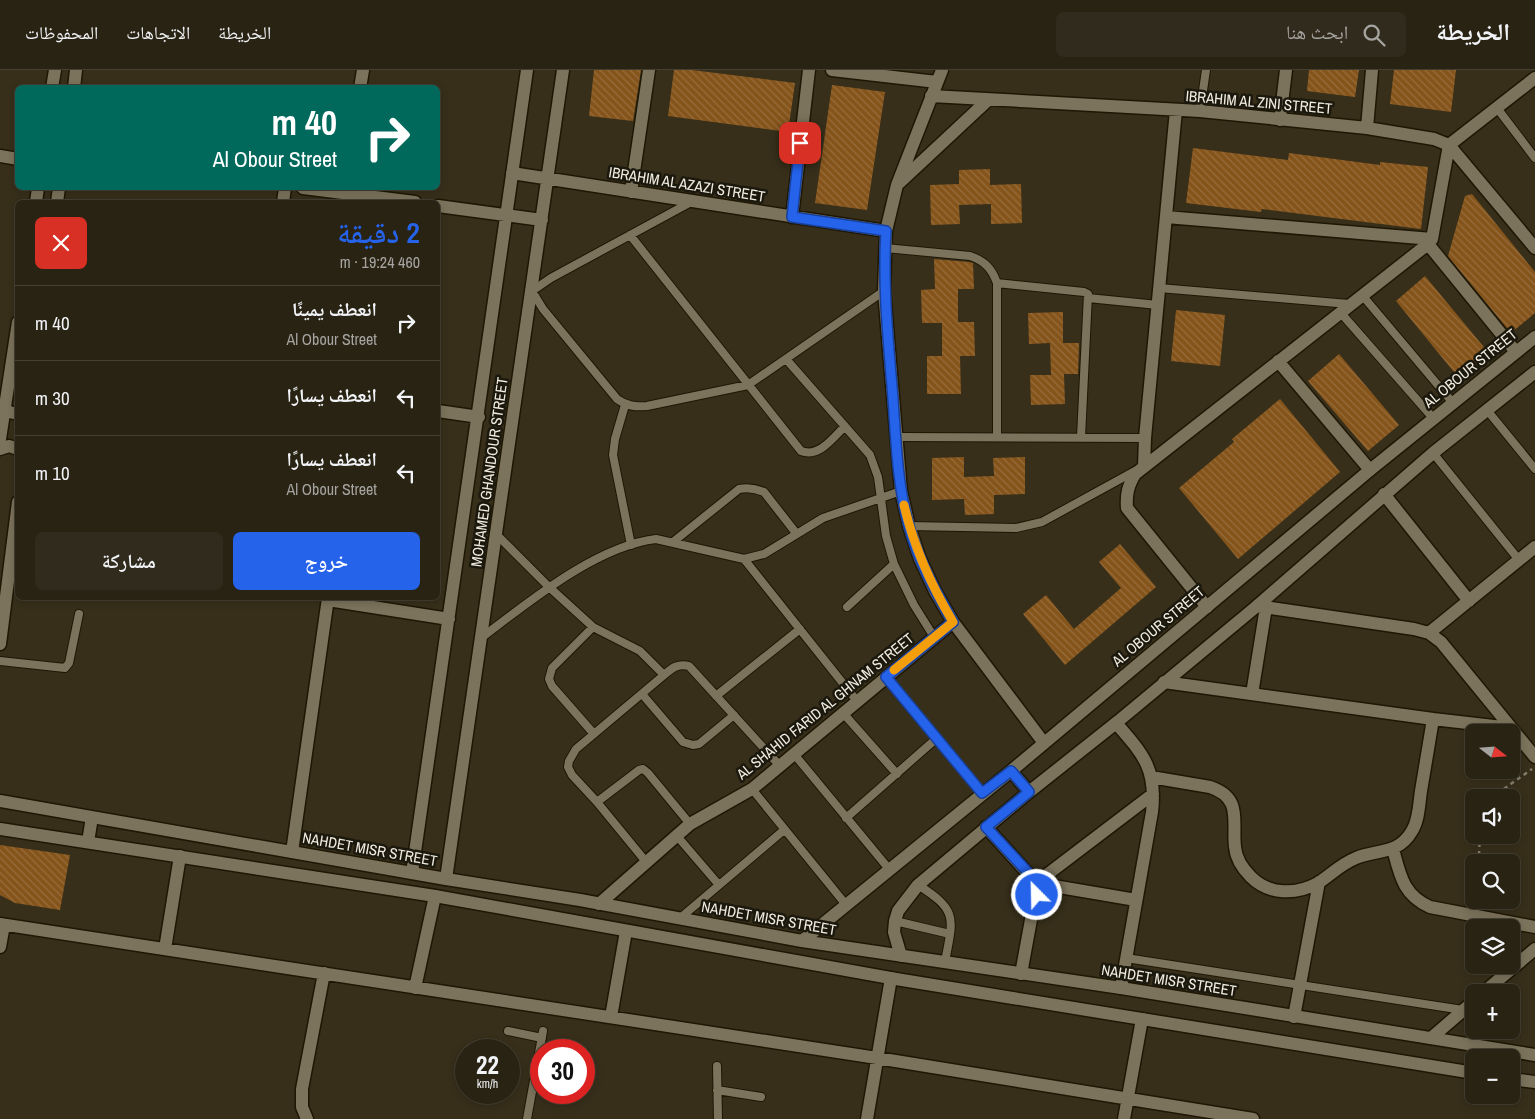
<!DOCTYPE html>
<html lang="ar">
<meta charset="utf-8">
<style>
body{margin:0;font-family:"Archivo Narrow","Noto Naskh Arabic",sans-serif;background:#312b1d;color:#f1f3f6;direction:rtl;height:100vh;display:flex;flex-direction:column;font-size:19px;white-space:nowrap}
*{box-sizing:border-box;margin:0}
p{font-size:16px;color:#a5a4a0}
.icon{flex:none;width:28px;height:28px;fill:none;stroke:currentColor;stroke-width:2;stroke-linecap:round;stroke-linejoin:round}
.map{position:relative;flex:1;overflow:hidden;direction:ltr}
.side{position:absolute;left:15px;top:130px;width:425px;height:400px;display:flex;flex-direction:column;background:#292314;border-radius:8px;box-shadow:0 2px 8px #0003,0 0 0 1px #454034;direction:rtl}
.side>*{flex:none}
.top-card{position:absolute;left:15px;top:15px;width:425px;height:105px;border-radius:8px;box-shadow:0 2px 8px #0003,0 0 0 1px #454034;direction:rtl;background:#00695c;color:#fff;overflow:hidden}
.needle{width:32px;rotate:107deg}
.tools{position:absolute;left:1465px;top:654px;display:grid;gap:10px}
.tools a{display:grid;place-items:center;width:55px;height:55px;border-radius:8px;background:#292314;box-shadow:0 2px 8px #0003,0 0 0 1px #454034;font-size:25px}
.speed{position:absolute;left:455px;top:969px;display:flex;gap:10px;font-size:25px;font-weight:700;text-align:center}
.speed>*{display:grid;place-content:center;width:65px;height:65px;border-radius:50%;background:#292314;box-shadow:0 2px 8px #0003,0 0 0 1px #454034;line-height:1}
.speed small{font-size:12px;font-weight:400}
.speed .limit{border:8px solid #d22;background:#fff;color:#111}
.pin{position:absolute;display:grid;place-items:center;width:42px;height:42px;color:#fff;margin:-21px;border-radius:10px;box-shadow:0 2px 8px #0006}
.me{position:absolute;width:55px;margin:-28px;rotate:337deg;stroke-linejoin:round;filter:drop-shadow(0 0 4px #0008)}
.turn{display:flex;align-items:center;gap:18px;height:105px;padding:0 20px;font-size:22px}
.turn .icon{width:65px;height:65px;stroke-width:2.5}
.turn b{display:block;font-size:35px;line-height:42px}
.round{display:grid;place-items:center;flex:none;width:52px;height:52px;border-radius:8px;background:#312b1d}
.headline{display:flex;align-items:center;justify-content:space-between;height:85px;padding:0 20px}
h1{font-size:30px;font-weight:600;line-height:38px;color:#2563eb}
.cta{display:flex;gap:10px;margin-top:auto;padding:10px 20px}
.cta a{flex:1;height:58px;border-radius:8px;background:#2563eb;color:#fff;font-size:20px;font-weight:600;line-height:58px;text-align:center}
.cta a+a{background:#312b1d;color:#f1f3f6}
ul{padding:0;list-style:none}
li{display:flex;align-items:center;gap:15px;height:75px;padding:0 20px;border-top:1px solid #454034}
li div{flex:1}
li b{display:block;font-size:19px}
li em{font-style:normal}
header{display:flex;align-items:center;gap:30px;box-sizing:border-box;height:70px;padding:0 25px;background:#292314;border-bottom:1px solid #454034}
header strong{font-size:24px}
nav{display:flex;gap:28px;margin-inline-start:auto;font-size:18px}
.search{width:350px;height:45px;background:#312b1d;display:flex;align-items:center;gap:12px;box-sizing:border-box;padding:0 18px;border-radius:8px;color:#a5a4a0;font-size:19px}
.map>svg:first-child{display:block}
</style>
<header>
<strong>الخريطة</strong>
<div class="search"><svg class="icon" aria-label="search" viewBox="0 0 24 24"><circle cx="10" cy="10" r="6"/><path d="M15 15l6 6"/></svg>ابحث هنا</div>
<nav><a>الخريطة</a><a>الاتجاهات</a><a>المحفوظات</a></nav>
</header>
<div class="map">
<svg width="1535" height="1049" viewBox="0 0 1535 1049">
<defs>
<pattern id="building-back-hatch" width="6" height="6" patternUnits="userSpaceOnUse" patternTransform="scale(1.25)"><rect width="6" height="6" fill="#85541b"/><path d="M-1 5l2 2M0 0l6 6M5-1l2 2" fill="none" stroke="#976d3c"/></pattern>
</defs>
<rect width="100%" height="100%" fill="#372f1a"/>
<path fill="url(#building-back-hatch)" d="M594,0H641L633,51L589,46Z
M674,0H692L795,13L788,62L668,46Z
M1309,0H1359L1355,27L1307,21Z
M1394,0H1456L1451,42L1390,34Z
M832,15L885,22L867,140L815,133Z
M1193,78L1288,90L1289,83L1380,95V92L1428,97L1421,159L1262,139L1261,142L1186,133Z
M990,99V115L1021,114L1022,153L991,154V134L959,135L960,154L931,155L930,115L959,114V100Z
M1472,124L1535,202V243L1511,263L1448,186L1465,126Z
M934,189L969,192L973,193L974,219H958V252H974L975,286H960L961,324H927V286H942V253H922L921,220L935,219Z
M1425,206L1488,282L1458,307L1396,231Z
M1176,240L1225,245L1220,296L1171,291Z
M1063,242V273H1079L1078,304H1064L1065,334L1031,335L1030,305H1051L1050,273L1029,274L1028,243Z
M1339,284L1399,355L1368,381L1308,311Z
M1280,329L1340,402L1238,489L1179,418L1234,372L1232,369Z
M964,387V407L994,406L993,388L1025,387V424L994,425V444L965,445L964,429L932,430V388Z
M1120,474L1156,517L1065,595L1023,544L1046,525L1074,559L1121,518L1099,492Z
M0,775L70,785L60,840L15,833L0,825Z"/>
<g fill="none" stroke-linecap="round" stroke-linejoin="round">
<g stroke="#1e1704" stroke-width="10">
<path id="lane" d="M1497,38L1535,88
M1200,41L1206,0
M691,132L551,208L532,221L543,239L617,329C627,336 635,337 647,336L748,315L884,221
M630,165L801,381C819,388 833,368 845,356
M885,178L970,186C985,191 992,199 997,213V367
M997,213L1084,222L1088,224L1081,367
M1159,218L1349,234
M1362,225L1453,333
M1088,228L1158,235
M1340,242L1433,348
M786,289L870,385L878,407L886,466L894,494L914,535L934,567
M625,335L615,369L613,385L631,475
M1487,340L1535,399
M897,367L1145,368
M1433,383L1519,490
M909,456L1016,458L1042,452L1135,401
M496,464L549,517L593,557L640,581L664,605L576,679L569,691L568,697L572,705L597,732L647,793
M673,472L739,419C748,417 755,418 764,422L796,463
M744,489L857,631
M847,537L894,494
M593,557L552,598L549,609L552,616L594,664
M481,568C529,532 596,476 656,469L744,489L764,484L823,448L901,421
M0,591L65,598L69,593L79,544
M664,605C672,598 678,593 689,596L780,696
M885,607L982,723
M642,624L683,672L693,675L699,674L734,645
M716,626L800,559
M843,643L897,704
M794,684L889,799
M752,719L847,836
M597,732L639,700L643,699L648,703L690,754
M846,748L937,668
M677,766L719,815
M918,815C959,841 953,848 945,892
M679,849L784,760
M895,851L950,864
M1126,888L1463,940
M508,961L542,968
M717,996L718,1049
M717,1020L761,1027
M527,1049L543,961"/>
</g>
<g stroke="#1e1704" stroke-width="15">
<path id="street" d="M832,0L937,12
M942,0L897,115L886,161L884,221L901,421L909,456L920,489L935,521L953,552L1044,673
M360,18L363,0
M931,26L1200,41L1367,58L1434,69L1449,75L1535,178
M1280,50L1286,0
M1367,58L1372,0
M0,86L18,89
M512,103L886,161
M899,113L988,30
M303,118L415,132
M631,122L649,0
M283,132L285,118
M438,136L542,150
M792,147L809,0
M1166,147L1432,169
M1428,174L1516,282
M1278,291L1370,400
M438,341L479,347
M1144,396L1145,368L1176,40
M1384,424L1469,531
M328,530L449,549
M1257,536L1414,559L1429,563L1441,572L1535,687
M1207,537L1127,438C1126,424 1128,416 1135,404L1428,174L1432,169L1449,75L1535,8
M1429,563L1535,477
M1164,612L1433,649L1511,658
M1252,624L1266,537
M1116,653C1143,684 1157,699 1152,742L1121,918
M1151,707L1210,717C1243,728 1232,751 1235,777C1236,789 1243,799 1251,807C1269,825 1296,825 1318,813C1331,805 1339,795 1356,788C1378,779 1398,785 1412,761C1419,750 1419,734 1421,721C1425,697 1429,673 1433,649
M986,757L1035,811L1037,817L1021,904
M1393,779C1400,805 1403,825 1430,837L1535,857
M292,782L328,528
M412,803L527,0
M446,809L563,0
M1036,813L1153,724
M1036,813L1136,830
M599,834L690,754L752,719L953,552
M0,854L877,988L1253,1049
M0,877L4,855
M165,879L180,786
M415,918L435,826
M1484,922L1535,879
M611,947L626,861
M1294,947L1319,812
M1431,968L1474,931
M307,1049L302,1037V1019L324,903
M867,1049L891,908
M1124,1049L1142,949"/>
</g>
<g stroke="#1e1704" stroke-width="15">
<path id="secondary" d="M52,18L55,0
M74,18L76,0
M36,132L38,118
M57,132L59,118
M4,338L9,342L18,344
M0,369L18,252
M0,379L9,376L18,379
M0,574L18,432
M1011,701L1029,722
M0,731L446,809L580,830L802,871L1121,918L1535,985
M0,759L435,826L896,909L1474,1003
M88,772L92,747
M802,871L1011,701L1370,400L1535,267
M901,886L894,862L895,851L898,841L918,815L1029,722L1116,653L1257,536L1433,383L1535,302
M1511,1009L1535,1012"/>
</g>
<path stroke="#867f6e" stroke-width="2.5" stroke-dasharray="4 4" stroke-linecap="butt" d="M1491,728L1532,699
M1480,765L1479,784L1484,790L1494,792
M1511,794L1518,795"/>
<use href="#lane" stroke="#7c735c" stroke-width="8"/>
<use href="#street" stroke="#7c735c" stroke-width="12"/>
<use href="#secondary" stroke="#7c735c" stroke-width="12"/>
</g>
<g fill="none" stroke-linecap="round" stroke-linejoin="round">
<g stroke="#184099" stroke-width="12">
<path id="route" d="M800,73L792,147L886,161C883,210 887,257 891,305C896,355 895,407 909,456C918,490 935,521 953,552L886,607L982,723L1011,701L1029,722L986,757L1035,810L1037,817V825"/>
</g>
<use href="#route" stroke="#2563eb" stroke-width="9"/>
<path stroke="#f59e0b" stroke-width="9" d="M894,600L953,552C931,515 914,478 904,435"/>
</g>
<g text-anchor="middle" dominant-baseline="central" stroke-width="5" stroke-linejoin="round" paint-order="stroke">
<g font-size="15" fill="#f1ecdf" stroke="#1b180e">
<text transform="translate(1259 32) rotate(5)">IBRAHIM AL ZINI STREET</text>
<text transform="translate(687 114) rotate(9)">IBRAHIM AL AZAZI STREET</text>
<text transform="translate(1470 298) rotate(-39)">AL OBOUR STREET</text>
<text transform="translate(489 402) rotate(-82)">MOHAMED GHANDOUR STREET</text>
<text transform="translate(1158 556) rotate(-40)">AL OBOUR STREET</text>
<text transform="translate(825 636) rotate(-39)">AL SHAHID FARID AL GHNAM STREET</text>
<text transform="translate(370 779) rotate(10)">NAHDET MISR STREET</text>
<text transform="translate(769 848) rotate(10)">NAHDET MISR STREET</text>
<text transform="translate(1169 910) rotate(9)">NAHDET MISR STREET</text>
</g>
</g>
</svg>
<div class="tools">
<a><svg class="needle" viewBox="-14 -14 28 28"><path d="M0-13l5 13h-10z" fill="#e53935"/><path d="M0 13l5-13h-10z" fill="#a5a4a0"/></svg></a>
<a><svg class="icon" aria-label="sound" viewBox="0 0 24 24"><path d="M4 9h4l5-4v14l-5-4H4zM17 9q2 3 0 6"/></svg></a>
<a><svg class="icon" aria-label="search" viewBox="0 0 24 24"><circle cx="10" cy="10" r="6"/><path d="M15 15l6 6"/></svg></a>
<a><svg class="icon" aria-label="layers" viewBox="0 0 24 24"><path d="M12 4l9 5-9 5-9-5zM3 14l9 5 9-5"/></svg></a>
<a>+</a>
<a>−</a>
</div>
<div class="speed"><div>22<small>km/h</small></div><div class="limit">30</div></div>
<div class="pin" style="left:800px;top:73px;background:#d93025"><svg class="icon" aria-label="arrive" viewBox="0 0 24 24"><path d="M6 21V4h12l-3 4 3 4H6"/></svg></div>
<svg class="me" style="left:1037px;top:825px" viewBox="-20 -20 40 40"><circle r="17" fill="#2563eb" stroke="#fff" stroke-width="3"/><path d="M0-11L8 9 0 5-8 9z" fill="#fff"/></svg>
<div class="top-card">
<div class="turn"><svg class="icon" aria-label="right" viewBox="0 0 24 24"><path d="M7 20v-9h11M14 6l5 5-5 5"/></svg><div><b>40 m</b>Al Obour Street</div></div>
</div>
<section class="side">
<div class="headline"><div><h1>2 دقيقة</h1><p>460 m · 19:24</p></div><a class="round" style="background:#d93025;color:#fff"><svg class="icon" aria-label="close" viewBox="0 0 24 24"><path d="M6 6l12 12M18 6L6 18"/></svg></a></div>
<ul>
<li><svg class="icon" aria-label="right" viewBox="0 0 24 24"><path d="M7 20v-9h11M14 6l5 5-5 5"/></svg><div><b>انعطف يمينًا</b><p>Al Obour Street</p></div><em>40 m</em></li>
<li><svg class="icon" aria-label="left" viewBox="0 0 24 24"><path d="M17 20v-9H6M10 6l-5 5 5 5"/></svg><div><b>انعطف يسارًا</b></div><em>30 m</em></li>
<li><svg class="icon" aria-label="left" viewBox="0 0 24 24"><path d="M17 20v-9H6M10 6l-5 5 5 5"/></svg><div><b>انعطف يسارًا</b><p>Al Obour Street</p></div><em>10 m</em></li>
</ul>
<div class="cta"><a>خروج</a><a>مشاركة</a></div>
</section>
</div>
